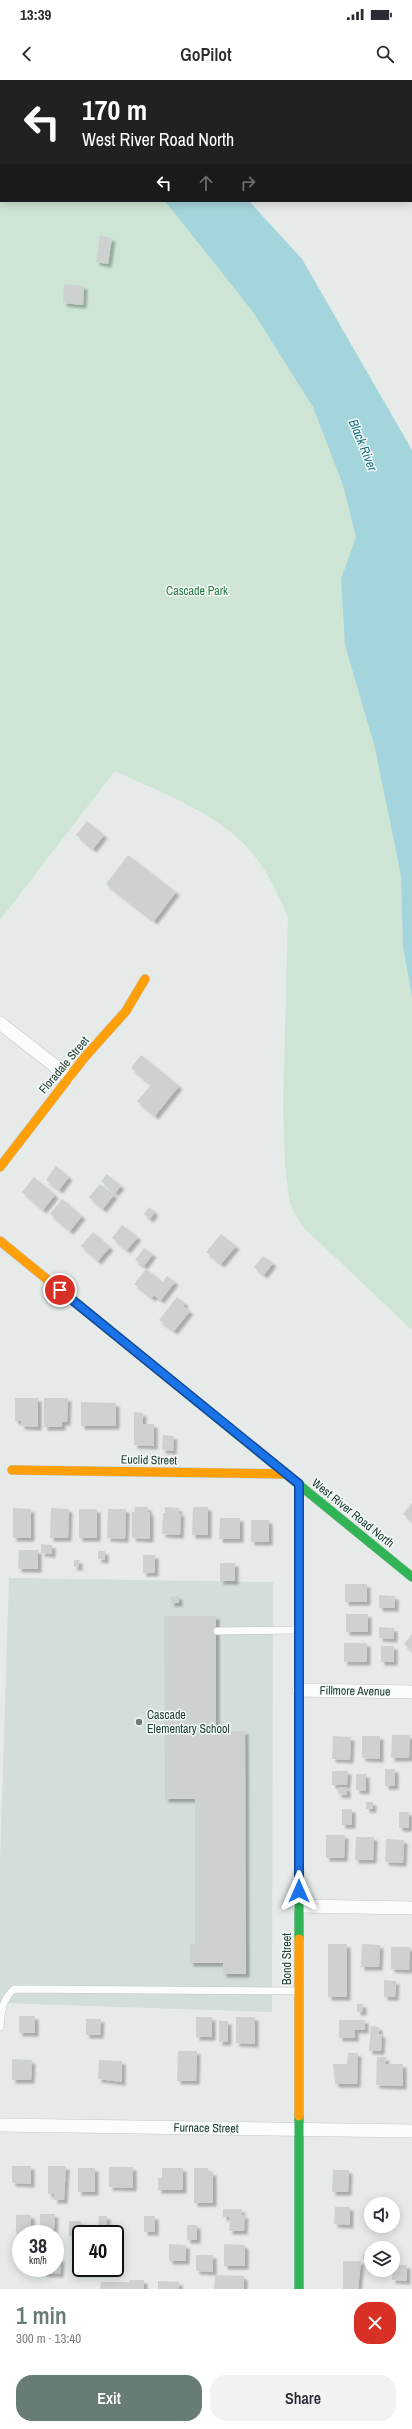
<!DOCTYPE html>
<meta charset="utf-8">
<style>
body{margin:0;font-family:"Archivo Narrow",sans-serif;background:#f2f2f3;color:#2b2b33;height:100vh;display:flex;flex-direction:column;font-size:15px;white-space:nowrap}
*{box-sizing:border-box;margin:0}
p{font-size:13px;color:#7c7c81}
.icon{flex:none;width:22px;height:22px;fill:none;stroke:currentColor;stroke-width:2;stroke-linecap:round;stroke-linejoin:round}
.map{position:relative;height:2209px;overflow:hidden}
.panel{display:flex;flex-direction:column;background:#fff;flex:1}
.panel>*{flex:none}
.banner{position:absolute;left:0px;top:0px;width:412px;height:122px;box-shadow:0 2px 10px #0003;background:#202124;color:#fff;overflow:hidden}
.fabs{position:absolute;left:364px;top:2117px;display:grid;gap:8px}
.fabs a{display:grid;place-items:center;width:36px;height:36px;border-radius:50%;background:#fff;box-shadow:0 2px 10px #0003;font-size:20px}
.speed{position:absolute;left:12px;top:2145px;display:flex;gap:8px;font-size:20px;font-weight:700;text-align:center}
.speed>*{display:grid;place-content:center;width:52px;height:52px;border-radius:50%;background:#fff;box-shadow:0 2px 10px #0003;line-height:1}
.speed small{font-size:10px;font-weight:400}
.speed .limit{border:2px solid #111;border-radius:6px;background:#fff;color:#111}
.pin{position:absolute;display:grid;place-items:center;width:34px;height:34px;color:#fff;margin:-17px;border:2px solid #fff;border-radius:50%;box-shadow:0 1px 4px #0007}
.me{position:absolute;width:44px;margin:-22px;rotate:0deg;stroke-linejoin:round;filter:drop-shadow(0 0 3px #0008)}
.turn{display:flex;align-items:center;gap:14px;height:84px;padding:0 16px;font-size:18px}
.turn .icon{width:52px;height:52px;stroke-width:2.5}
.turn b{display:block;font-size:28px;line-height:34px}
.lanes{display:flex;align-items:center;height:38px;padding:0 16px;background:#0003;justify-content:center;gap:20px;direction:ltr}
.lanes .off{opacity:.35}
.round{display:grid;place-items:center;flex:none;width:42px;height:42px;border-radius:16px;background:#f2f2f3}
.head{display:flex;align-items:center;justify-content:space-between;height:68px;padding:0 16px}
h1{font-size:24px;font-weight:600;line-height:30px;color:#677c75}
.cta{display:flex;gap:8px;margin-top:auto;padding:8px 16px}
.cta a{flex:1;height:46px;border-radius:16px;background:#677c75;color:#fff;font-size:16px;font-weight:600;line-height:46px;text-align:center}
.cta a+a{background:#f2f2f3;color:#2b2b33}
.status{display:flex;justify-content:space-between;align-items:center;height:28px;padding:0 20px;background:#fff;direction:ltr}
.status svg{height:11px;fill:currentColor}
header{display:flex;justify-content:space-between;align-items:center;height:52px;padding:0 16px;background:#fff;font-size:18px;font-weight:600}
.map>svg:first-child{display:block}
</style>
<div class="status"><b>13:39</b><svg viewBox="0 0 49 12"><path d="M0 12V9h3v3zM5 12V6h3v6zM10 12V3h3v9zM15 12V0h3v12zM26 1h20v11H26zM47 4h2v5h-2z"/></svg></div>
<header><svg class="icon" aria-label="back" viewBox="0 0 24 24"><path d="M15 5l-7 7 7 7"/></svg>GoPilot<svg class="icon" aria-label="search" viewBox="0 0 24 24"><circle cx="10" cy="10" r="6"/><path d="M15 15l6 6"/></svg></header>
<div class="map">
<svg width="412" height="2209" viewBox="0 0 412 2209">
<defs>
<filter id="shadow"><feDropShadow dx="3.5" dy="3.5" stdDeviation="1" flood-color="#0004"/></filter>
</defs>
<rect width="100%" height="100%" fill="#e6ebe9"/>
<path fill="#d3ddd9" d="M9,1498L273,1502L272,1932L0,1923V1782Z"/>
<path fill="#cee5d5" d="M0,0L114,1H1V121H211L412,400V1250L302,1146L290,1124L285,1087L283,1026L288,837C279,817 270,796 256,778C223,734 163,714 115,691L0,840Z"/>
<path fill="#a5d5dc" d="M165,121H249L302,179L412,370V917L403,867L401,796L375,668L345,565L341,499L356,457L343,405L313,327L253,232Z"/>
<path fill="#cdd2d0" filter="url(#shadow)" d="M100,156L112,158L108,184L96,182Z
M64,204L84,206L83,225L63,223Z
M87,741L104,755L93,769L76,755Z
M128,775L176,812L154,841L106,804Z
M141,975L179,1006L155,1036L137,1021L151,1005L131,988Z
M56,1086L69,1097L59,1110L46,1100Z
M107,1094L121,1106L115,1113L101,1101Z
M34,1097L55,1115L43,1130L22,1112Z
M100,1104L114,1115L103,1129L89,1117Z
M62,1119L82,1136L70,1151L50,1134Z
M149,1127L155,1132L150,1139L144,1134Z
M122,1145L138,1157L127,1170L112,1158Z
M93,1152L110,1167L98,1181L81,1166Z
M221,1154L236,1166L221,1184L206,1172Z
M144,1168L153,1174L144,1186L135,1180Z
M263,1176L273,1183L264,1195L254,1187Z
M146,1189L163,1202L167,1196L175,1202L161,1220L154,1215L152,1218L134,1204Z
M177,1217L185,1223L183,1226L190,1231L174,1251L159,1240Z
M15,1318H38V1347L21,1346V1341H15Z
M44,1318H68L67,1342H62V1347H44Z
M81,1322L116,1323V1346H81Z
M134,1332L143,1333V1344H154V1366L134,1365Z
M163,1355L174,1356L173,1371L162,1370Z
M412,1423V1441L403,1434Z
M135,1427H148V1432H150V1459L132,1458V1432H134Z
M165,1427L179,1428L178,1433H181L180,1455L162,1454L163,1433H165Z
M193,1427H208V1455H192Z
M13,1428L31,1429V1458H13Z
M51,1428L69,1429L68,1458H50Z
M79,1429H97V1458H79Z
M108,1429H126L125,1459L107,1458Z
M220,1438H240V1459H219Z
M251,1440H269V1462H251Z
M41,1464L52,1465V1474L41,1473Z
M19,1470H38V1489H18Z
M98,1471H105V1480L98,1479Z
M143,1475H155V1493H143Z
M74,1480H79V1487H74Z
M220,1483H235V1501H220Z
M345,1504H367V1522H345Z
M379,1515L395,1516V1528H379Z
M179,1516V1523H171V1517Z
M346,1534H368V1552H346Z
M164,1536H216V1651H245L246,1894H223V1883H190V1864H195V1719H165Z
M379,1547L394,1548V1559L379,1558Z
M412,1554V1571L404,1564Z
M344,1563H367V1582H344Z
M381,1566H394V1582H381Z
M392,1655H410L409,1678H391Z
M333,1656L351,1657L350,1680L332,1679Z
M362,1656H380V1679L362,1678Z
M385,1689H395V1706H385Z
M332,1691H348L347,1705H332Z
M356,1694H366V1711L356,1710Z
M338,1707H347V1715L338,1714Z
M366,1722H373V1729H366Z
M342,1729H352V1745H342Z
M399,1732H409V1748H399Z
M326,1755H345L344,1778H326Z
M356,1757H374L373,1780H355Z
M386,1759L404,1760L403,1783L385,1782Z
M328,1864H347V1917H328Z
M362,1864L380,1865L379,1887H361Z
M391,1867H410L409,1890L391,1889Z
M384,1900L396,1901L395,1917H384Z
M357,1924H363V1932H357Z
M19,1936H35V1953H19Z
M196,1937H212V1957H196Z
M236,1937H255V1964L236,1963Z
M86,1939H101L100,1955H86Z
M339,1940H365V1950H355V1958H339Z
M219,1941H228V1962H219Z
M371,1946L379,1947V1954H382L381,1971H369Z
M178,1971H197L196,2001H177Z
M348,1973H358L357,2004H335L333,1984H347Z
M377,1977H386L385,1984H403V2006L376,2005Z
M12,1979L32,1980L31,2000H12Z
M99,1980L122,1981V2002L98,1999Z
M12,2086H31V2104L12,2103Z
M48,2086H66L64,2120H54V2114H48Z
M109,2087H133V2108L109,2107Z
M78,2088H95V2112H78Z
M162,2088H183V2110H158V2098H162Z
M194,2088H208V2092H213V2123H194Z
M333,2090H349L348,2112H332Z
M335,2127H350V2145L334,2144Z
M223,2129H242L241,2135H245L244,2151H229L230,2137H223Z
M40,2134H55L54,2149H40Z
M16,2135H31V2154H16Z
M99,2136H107L106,2153H98Z
M144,2136H155V2152H144Z
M69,2141H81V2156H69Z
M187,2145H197V2160H187Z
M18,2160H21V2182H18Z
M169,2164L186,2165V2181H169Z
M224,2164L245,2165V2186H224Z
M363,2174H370L369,2180H363Z
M196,2175H213V2192L196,2191Z
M55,2178H61L60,2194L42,2193V2188H55Z
M343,2181H361L358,2209H343Z
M393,2185H407V2201L392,2200Z
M215,2195L244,2196V2209H214Z
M129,2200H144V2209H100L101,2202H129Z
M158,2201L179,2202V2209H158Z"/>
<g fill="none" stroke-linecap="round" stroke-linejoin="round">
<g stroke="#c3c8c6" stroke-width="8">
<path id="lane" d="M217,1551L299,1550
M0,1947C1,1931 2,1920 14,1909L299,1911"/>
</g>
<g stroke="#c3c8c6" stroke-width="14">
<path id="street" d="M0,943L69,997
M299,1610L412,1612
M299,1826L412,1828
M0,2045L412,2051"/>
</g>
<g stroke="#c1c9c6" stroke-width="10">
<path id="fast" d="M178,1306L412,1497
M299,1624V1859
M299,2036V2209"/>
</g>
<g stroke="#c1c9c6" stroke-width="10">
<path id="slow" d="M0,1087L84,978L126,931L145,899
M0,1161L178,1306
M12,1390L286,1394
M299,1859V2036"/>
</g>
<g stroke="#c1c9c6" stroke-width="10">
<path id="jam" d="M299,1404V1624"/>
</g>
<use href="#lane" stroke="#fbfcfc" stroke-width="7"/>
<use href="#street" stroke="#fbfcfc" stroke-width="13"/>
<use href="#fast" stroke="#30b455" stroke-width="9"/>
<use href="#slow" stroke="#ff9f0a" stroke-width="9"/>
<use href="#jam" stroke="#e5322d" stroke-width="9"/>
</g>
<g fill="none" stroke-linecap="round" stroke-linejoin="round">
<g stroke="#114b97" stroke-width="10">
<path id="route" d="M60,1210L299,1404V1811"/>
</g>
<use href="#route" stroke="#1a73e8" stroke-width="7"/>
</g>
<circle fill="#677c75" stroke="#f4faf7" stroke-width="1.5" cx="139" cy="1642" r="4"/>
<g text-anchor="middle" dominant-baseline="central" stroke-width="3" stroke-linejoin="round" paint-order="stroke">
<g font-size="12" fill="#297a46" stroke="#f4faf7">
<text x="197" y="511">Cascade Park</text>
</g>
<g font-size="12" fill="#224037" stroke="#f4faf7">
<text transform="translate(64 985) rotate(-50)">Floradale Street</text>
<text transform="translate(149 1380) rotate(1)">Euclid Street</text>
<text transform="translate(353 1433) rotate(39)">West River Road North</text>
<text transform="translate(355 1611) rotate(1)">Fillmore Avenue</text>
<text transform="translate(287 1879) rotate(-90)">Bond Street</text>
<text transform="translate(206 2048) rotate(1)">Furnace Street</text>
</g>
<g font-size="12" fill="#224037" stroke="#f4faf7" text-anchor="start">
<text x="147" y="1635">Cascade<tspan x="147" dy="14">Elementary School</tspan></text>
</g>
<g font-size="13" font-style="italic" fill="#187180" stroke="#f4faf7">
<text transform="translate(363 365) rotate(68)">Black River</text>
</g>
</g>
</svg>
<div class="fabs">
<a><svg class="icon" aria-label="sound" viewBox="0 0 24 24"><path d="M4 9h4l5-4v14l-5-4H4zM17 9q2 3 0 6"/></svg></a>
<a><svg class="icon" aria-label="layers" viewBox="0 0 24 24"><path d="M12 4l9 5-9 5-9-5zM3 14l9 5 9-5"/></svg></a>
</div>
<div class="speed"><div>38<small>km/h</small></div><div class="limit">40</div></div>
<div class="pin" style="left:60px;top:1210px;background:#d93025"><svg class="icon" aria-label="arrive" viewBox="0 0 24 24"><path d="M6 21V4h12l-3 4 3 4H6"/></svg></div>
<svg class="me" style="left:299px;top:1811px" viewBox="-20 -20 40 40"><path d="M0-17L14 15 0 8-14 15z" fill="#1a73e8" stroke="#fff" stroke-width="4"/></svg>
<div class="banner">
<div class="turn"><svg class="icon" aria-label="left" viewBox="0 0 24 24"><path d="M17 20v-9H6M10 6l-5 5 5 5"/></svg><div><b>170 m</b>West River Road North</div></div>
<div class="lanes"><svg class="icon" aria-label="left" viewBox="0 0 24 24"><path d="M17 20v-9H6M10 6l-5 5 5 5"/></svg><svg class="icon off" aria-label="ahead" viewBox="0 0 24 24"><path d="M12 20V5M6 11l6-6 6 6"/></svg><svg class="icon off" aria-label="right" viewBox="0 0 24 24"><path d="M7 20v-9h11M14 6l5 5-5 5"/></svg></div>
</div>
</div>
<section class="panel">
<div class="head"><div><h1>1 min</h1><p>300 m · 13:40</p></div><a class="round" style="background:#d93025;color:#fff"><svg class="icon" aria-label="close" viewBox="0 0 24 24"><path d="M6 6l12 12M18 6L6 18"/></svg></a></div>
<div class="cta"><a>Exit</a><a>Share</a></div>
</section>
